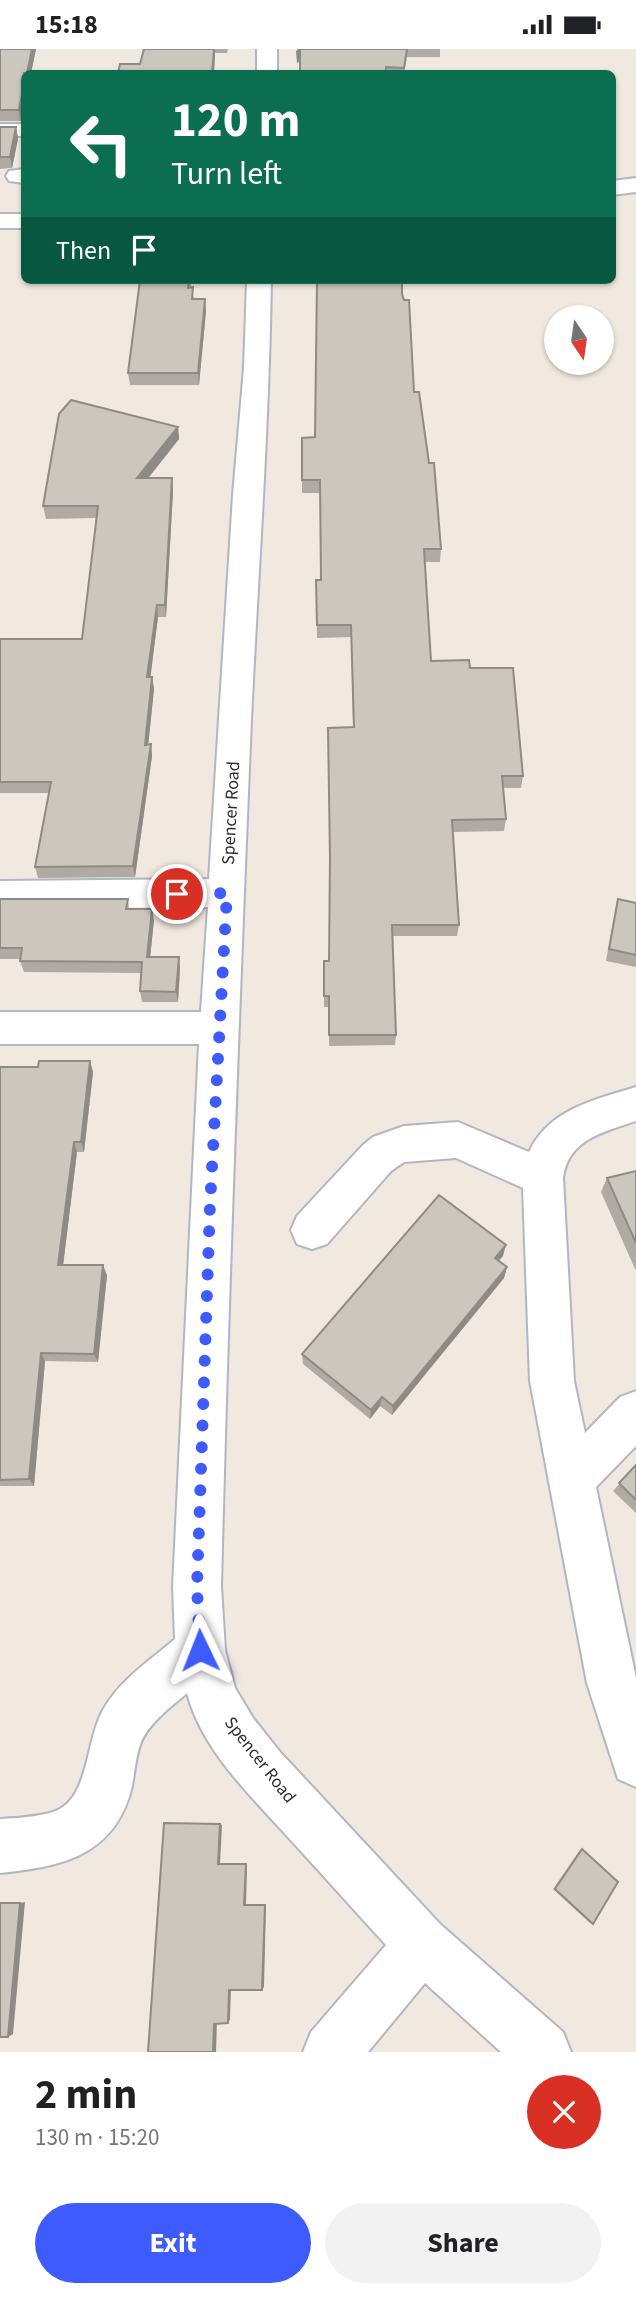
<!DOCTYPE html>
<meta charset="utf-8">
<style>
body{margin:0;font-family:"Source Sans 3",sans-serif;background:#f2f2f2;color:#202124;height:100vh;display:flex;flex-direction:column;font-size:26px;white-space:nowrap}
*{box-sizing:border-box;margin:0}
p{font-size:23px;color:#757577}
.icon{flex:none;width:38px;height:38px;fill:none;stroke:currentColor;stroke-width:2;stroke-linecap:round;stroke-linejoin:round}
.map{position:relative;height:2003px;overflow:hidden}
.side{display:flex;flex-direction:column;background:#fff;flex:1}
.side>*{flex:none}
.guide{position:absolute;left:21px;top:21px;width:595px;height:214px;border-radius:10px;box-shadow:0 2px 5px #0004;background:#0b6e4f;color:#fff;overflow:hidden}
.needle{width:46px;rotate:167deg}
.buttons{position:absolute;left:544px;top:256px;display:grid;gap:14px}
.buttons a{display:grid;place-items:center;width:70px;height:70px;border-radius:50%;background:#fff;box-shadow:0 2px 5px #0004;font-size:35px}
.pin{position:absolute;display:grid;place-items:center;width:60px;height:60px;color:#fff;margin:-30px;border:4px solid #fff;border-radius:50%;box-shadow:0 2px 7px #0007}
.me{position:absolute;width:77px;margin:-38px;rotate:358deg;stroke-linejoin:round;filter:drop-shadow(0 0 5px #0008)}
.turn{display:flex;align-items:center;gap:24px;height:147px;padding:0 35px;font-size:32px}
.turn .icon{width:91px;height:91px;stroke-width:2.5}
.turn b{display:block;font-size:49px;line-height:60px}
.then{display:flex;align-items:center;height:66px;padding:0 35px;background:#0003;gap:14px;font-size:26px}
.round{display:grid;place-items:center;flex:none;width:74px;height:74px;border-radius:37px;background:#f2f2f2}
.head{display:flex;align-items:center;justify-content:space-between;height:119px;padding:0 35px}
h1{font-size:42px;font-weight:700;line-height:52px}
.button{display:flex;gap:14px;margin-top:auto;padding:14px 35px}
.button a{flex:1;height:80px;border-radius:42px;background:#3d5bff;color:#fff;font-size:28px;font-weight:700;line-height:80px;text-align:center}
.button a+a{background:#f2f2f2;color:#202124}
.status{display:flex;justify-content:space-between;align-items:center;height:49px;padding:0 35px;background:#fff;direction:ltr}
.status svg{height:19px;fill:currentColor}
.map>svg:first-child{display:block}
</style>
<div class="status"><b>15:18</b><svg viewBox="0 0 49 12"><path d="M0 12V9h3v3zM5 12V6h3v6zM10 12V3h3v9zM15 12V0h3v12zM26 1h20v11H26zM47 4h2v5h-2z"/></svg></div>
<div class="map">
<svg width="636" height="2003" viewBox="0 0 636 2003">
<rect width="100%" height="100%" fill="#f0e9df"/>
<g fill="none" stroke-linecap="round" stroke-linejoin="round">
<g stroke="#b3b5c2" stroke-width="4">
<path id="minor" d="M257,0H277V24H257Z
M0,75H24V87H0Z
M24,120V134L9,132L6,127L9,122Z
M636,129V143L612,146V132Z
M0,165H24V179H0Z
M247,231H271C269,378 258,524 251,671C239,960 228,1248 221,1538L225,1601L235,1639L253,1669L280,1703L441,1876L563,1983L571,2003H501L425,1934L368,2003H303L311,1983L386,1896C353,1860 321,1824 288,1788C250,1746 202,1701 187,1644C171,1658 147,1675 140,1696C134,1712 135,1731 129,1748C109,1809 57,1818 0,1824V1770C17,1769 36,1768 53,1763C90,1751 85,1692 103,1661C120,1631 149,1612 175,1590L173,1538L199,995H0V963H201L208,858L0,860V832L209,830L233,446L244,319Z
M636,1038V1072C604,1083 568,1090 563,1129L574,1332L585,1384L620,1348L636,1342V1397L596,1438L636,1629V1738L618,1730L587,1634L530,1332L523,1139L456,1109L404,1113L391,1122L327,1195L312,1200L297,1195L291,1181L297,1167L363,1096L373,1088L404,1077L458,1073L529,1103C549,1060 594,1051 636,1038Z"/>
</g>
<use href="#minor" fill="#fff" fill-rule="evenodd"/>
</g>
<path fill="#afaba3" d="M0,0H36L31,24H24V55L21,72H0Z
M144,0H228L227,4H215L214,24H118L140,15Z
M297,0H440V8H407L404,24H300V12L297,14Z
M0,78H16L18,90L12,119L0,120Z
M140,231H191V239L194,250L206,262L199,336H130L128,324Z
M309,231H402V245L414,343L441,500L440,513H425L431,612L470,619L523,727L521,739H503L506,770L504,782L453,783L459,876L457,887H393L396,986L395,996L329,997V958H324V912H329L353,678L351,588L317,589L316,531H320V444H302V389L315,388L317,235H309Z
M178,378L179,390L148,429H172L173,442L166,568H158L150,628H152L154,640L148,696L151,695L152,707L135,828L38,829L35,818L49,744H0V590H82L96,469L46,470L43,457Z
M0,850H128L129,860L154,871L150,908L180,919L178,953H142L140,942L141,924L24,923L20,912V910H0Z
M618,850L636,854V918L606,912L615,862Z
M90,1012L93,1023L84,1103H77L63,1216L107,1226L98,1313L45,1312L34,1437H0V1018H38Z
M636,1122V1220H635L601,1143L607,1129Z
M503,1207L499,1211L507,1218L504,1229L392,1366L380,1357L370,1370L303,1315L302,1305Z
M636,1416V1464L613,1442Z
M582,1800L593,1875L590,1874L553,1840L580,1801Z"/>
<path fill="#8e8b84" d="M32,0H36L31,24H27Z
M214,0L215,4L214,24H212Z
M299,0H300V11L297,14L296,2Z
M24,35V55L21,72L19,61Z
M16,78L18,90L12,119L10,108Z
M205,250L206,262L199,336L198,324Z
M178,378L179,390L138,442L137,429Z
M172,429L173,442L166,568L165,556Z
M157,556L158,568L149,640L147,628Z
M152,628L154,640L147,708L145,696Z
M151,695L152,707L135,828L133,817Z
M152,860L154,871L149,919L147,908Z
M179,908L180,919L178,953L176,943Z
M90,1012L93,1023L84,1103L81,1093Z
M74,1093L77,1103L62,1225L58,1216Z
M506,1196L503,1207L492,1220L495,1209Z
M103,1216L107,1226L98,1313L94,1305Z
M507,1218L504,1229L392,1366L393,1357Z
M41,1304L45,1312L34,1437L29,1430Z
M382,1348L380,1357L370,1370L371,1361Z
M220,1775L222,1776L220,1815H218Z
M246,1815H247L246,1856H244Z
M25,1853L13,1985L8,1988L20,1854Z
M266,1855L264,1938L262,1941L265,1856Z
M231,1938L230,1970L228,1974L229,1941Z
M217,1971L216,2003H213L214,1975Z"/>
<path fill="#cbc7bd" stroke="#8e8b84" stroke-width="2" d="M0,0H32L27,24H24V35L19,61H0Z
M144,0H214L212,24H118L120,15H140Z
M300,0H407L404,19L386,18V24H300Z
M0,78H16L10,108H0Z
M140,231H189L188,239L193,238L192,250H205L198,324H128Z
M317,231H402V245L404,251H409L414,343H419L429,414H434L441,500H424L431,612L469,611L470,619H513L523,727H502L506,770L452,771L459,876H392L396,986H329V947H324V912H329L330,809L328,679L354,678L351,576H317L316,531H321L320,431H302V389L315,388Z
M71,351L178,378L137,429H172L165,556H157L147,628H152L145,696L151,695L133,817L35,818L51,733H0V590H82L98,457H43L59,365Z
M0,850H128L126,860H152L147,908H179L176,943L140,942L142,913L20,912L22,899H0Z
M618,850L636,854V906L609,900Z
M39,1012H90L81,1093H74L58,1216H103L94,1305L41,1304L29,1430L0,1431V1018H38Z
M636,1122V1194L607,1129Z
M439,1146L506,1196L495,1209L507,1218L393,1357L382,1348L371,1361L302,1305Z
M636,1416V1451L619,1434Z
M164,1774L220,1775L218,1815H246L244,1856H265L262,1941H229L228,1974L214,1975L213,2003H148Z
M582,1800L618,1833L593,1875L555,1840Z
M0,1854H20L8,1988H0Z"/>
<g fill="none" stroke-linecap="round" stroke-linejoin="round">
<path stroke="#3d5bff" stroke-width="12" stroke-dasharray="0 21.6" d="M177,845L227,844L210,1156L197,1538L200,1601"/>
</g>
<g text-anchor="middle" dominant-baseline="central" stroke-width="6" stroke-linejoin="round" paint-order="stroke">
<g font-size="18" fill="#2d2d2d" stroke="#fff">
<text transform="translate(231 764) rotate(-87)">Spencer Road</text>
<text transform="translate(260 1711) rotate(52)">Spencer Road</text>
</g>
</g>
</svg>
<div class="buttons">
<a><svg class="needle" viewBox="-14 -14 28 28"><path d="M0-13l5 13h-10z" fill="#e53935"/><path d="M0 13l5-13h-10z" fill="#757577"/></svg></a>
</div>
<div class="pin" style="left:177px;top:845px;background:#d93025"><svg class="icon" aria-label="arrive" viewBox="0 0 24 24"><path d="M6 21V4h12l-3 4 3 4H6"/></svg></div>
<svg class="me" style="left:200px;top:1601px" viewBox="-20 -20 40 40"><path d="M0-17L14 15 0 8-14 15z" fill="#3d5bff" stroke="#fff" stroke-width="4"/></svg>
<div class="guide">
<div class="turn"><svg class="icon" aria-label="left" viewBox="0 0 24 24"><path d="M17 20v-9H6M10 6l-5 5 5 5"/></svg><div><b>120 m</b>Turn left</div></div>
<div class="then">Then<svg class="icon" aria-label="arrive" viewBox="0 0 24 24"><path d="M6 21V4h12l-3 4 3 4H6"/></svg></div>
</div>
</div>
<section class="side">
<div class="head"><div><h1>2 min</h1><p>130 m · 15:20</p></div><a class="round" style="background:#d93025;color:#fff"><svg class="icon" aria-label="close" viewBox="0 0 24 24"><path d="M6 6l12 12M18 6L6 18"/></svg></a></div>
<div class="button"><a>Exit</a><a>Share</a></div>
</section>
